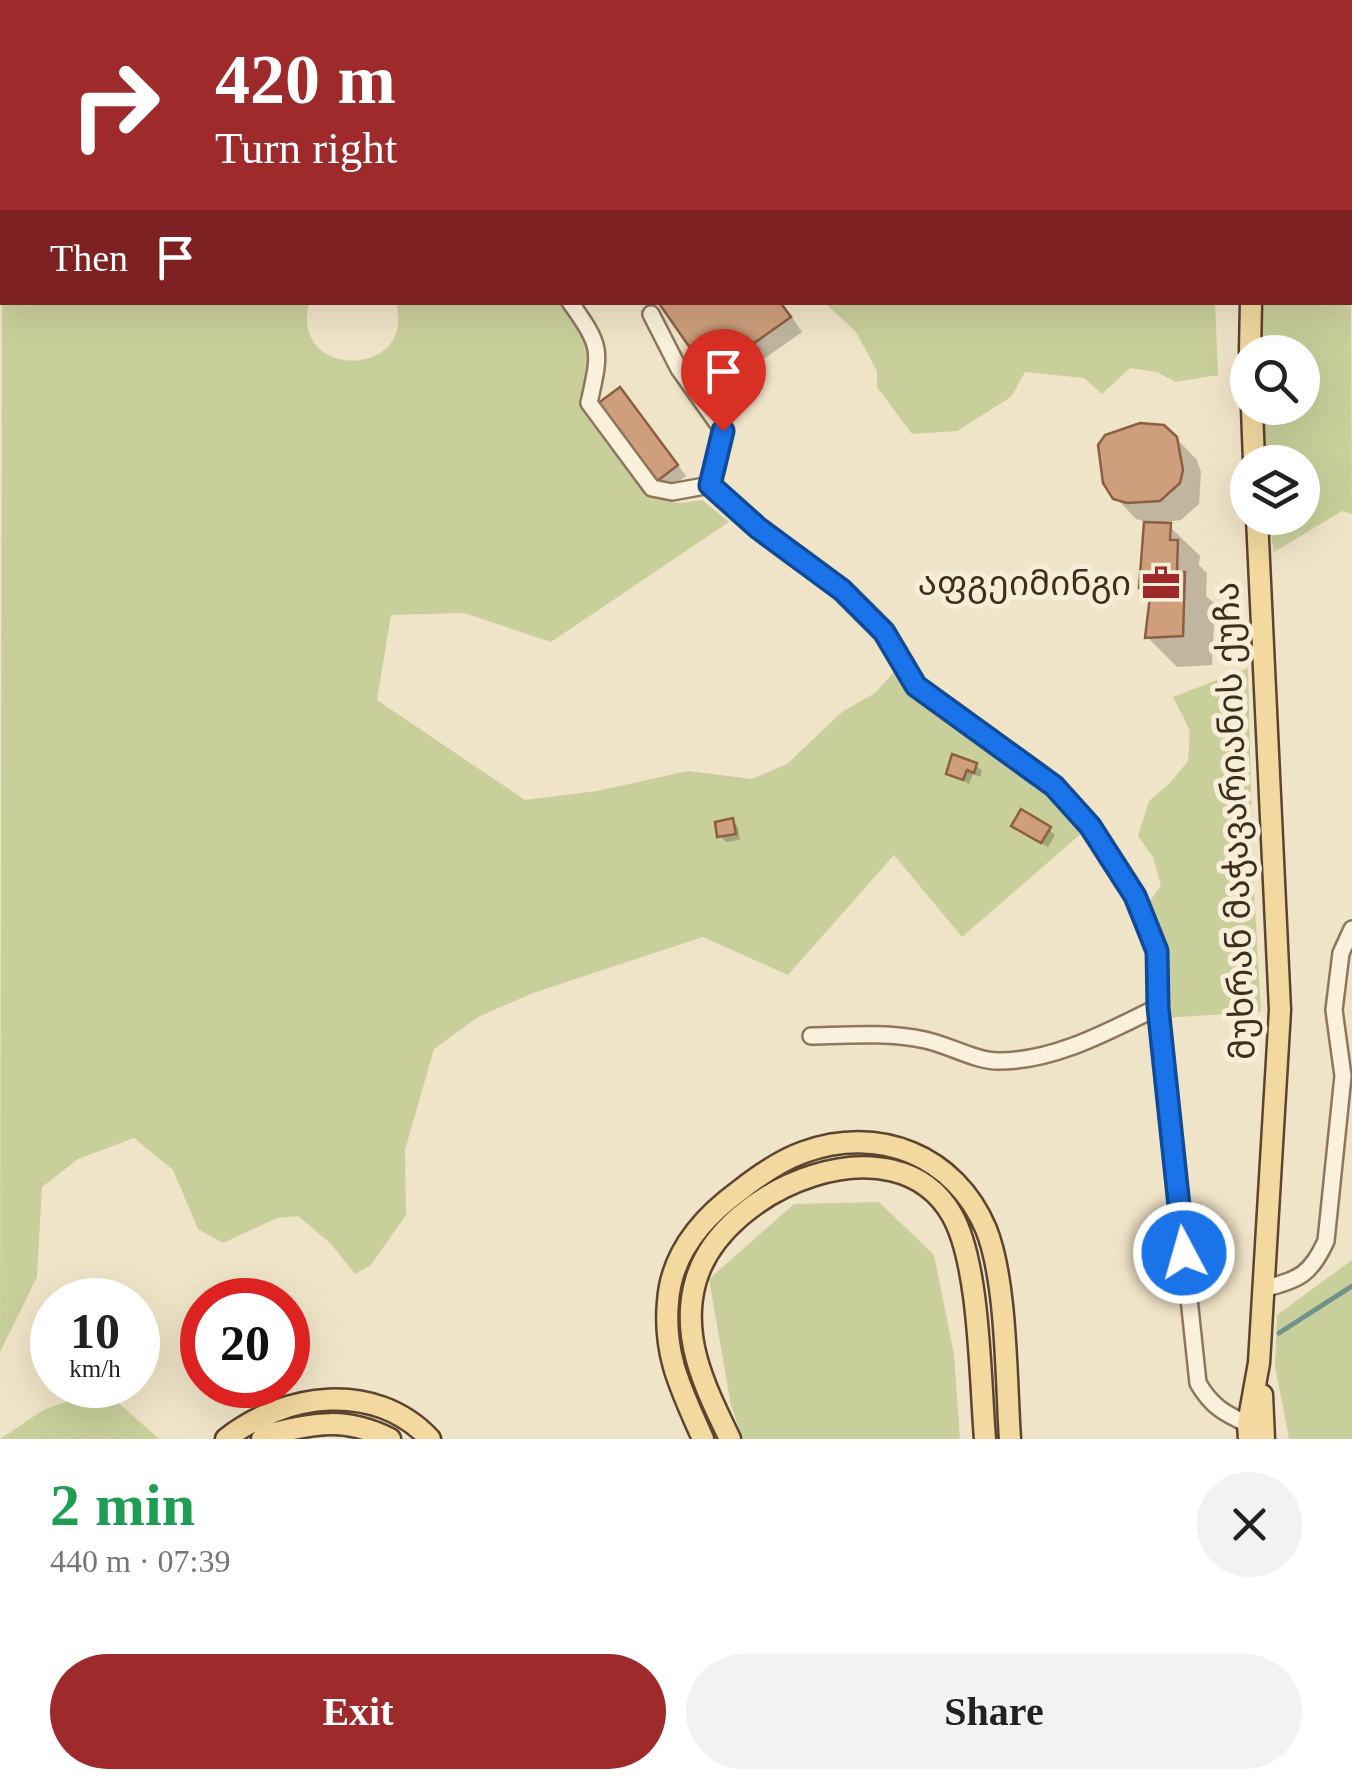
<!DOCTYPE html>
<meta charset="utf-8">
<style>
body{margin:0;font-family:"Times New Roman","Noto Sans Georgian",serif;background:#f2f2f2;color:#222;height:100vh;display:flex;flex-direction:column;font-size:38px;white-space:nowrap}
*{box-sizing:border-box;margin:0}
p{font-size:32px;color:#767676}
.icon{flex:none;width:55px;height:55px;fill:none;stroke:currentColor;stroke-width:2;stroke-linecap:round;stroke-linejoin:round}
.map{position:relative;height:1439px;overflow:hidden}
.sheet{display:flex;flex-direction:column;background:#fff;flex:1}
.sheet>*{flex:none}
.guide{position:absolute;left:0px;top:0px;width:1352px;height:305px;box-shadow:0 10px 40px #0002;background:#9e2a2b;color:#fff;overflow:hidden}
.buttons{position:absolute;left:1230px;top:335px;display:grid;gap:20px}
.buttons a{display:grid;place-items:center;width:90px;height:90px;border-radius:50%;background:#fff;box-shadow:0 10px 40px #0002;font-size:50px}
.speed{position:absolute;left:30px;top:1278px;display:flex;gap:20px;font-size:50px;font-weight:700;text-align:center}
.speed>*{display:grid;place-content:center;width:130px;height:130px;border-radius:50%;background:#fff;box-shadow:0 10px 40px #0002;line-height:1}
.speed small{font-size:25px;font-weight:400}
.speed .limit{border:15px solid #d22;background:#fff;color:#111}
.pin{position:absolute;display:grid;place-items:center;width:85px;height:85px;color:#fff;margin:-102px -42px;border-radius:50% 50% 50% 0;rotate:-45deg;box-shadow:0 0 10px #0007}
.pin .icon{rotate:45deg}
.me{position:absolute;width:110px;margin:-55px;rotate:354deg;stroke-linejoin:round;filter:drop-shadow(0 0 8px #0008)}
.turn{display:flex;align-items:center;gap:35px;height:210px;padding:0 50px;font-size:45px}
.turn .icon{width:130px;height:130px;stroke-width:2.5}
.turn b{display:block;font-size:70px;line-height:85px}
.then{display:flex;align-items:center;height:95px;padding:0 50px;background:#0003;gap:20px;font-size:38px}
.round{display:grid;place-items:center;flex:none;width:105px;height:105px;border-radius:52px;background:#f2f2f2}
.head{display:flex;align-items:center;justify-content:space-between;height:170px;padding:0 50px}
h1{font-size:60px;font-weight:700;line-height:75px;color:#1e9e55}
.cta{display:flex;gap:20px;margin-top:auto;padding:20px 50px}
.cta a{flex:1;height:115px;border-radius:60px;background:#9e2a2b;color:#fff;font-size:40px;font-weight:700;line-height:115px;text-align:center}
.cta a+a{background:#f2f2f2;color:#222}
.map>svg:first-child{display:block}
</style>
<div class="map">
<svg width="1352" height="1439" viewBox="0 0 1352 1439">
<rect width="100%" height="100%" fill="#f0e4c8"/>
<path fill="#c9cf9b" d="M441,0H884L438,2Z
M1350,61L1352,514L1342,511L1274,552L1268,518H1302V462H1263L1261,408H1302V352H1260V303L1350,302Z
M2,283V302L309,303C289,381 417,379 396,303H564L603,356L582,410C594,428 639,487 655,497C670,505 686,503 702,500L729,522L551,642L464,613L391,615L377,700L525,800L597,791L688,771L752,779L787,764L842,712L875,693L900,665L992,754L1060,803L1083,832L962,937L894,855L788,975L703,937L533,993L478,1017L434,1049L405,1150L406,1215L371,1265L355,1274L330,1243L298,1216L277,1218L223,1243L198,1229L173,1170L134,1138L78,1159L42,1187L37,1277L0,1352Z
M825,303H1215L1218,375L1176,382L1156,372L1130,368L1102,394L1084,378L1025,372L1011,397L957,431L912,434L877,387V371L856,332Z
M1248,668L1253,872L1261,1012L1162,1018L1146,906L1161,886L1153,857L1138,836L1149,801L1170,783L1188,761L1190,731L1173,697Z
M879,1202L934,1255L954,1354L960,1439H743L731,1406L709,1279L794,1204Z
M1352,1260V1439H1289L1275,1366L1277,1315Z
M104,1390L159,1439H0L45,1409Z"/>
<path fill="#0003" d="M1330,0H1352V51L1350,2Z
M661,302H782L802,332L724,387L711,374Z
M629,400L686,476L667,490L658,480Z
M1176,438L1197,460L1201,472L1199,504L1181,520L1165,522L1200,556L1199,565L1207,573L1206,596L1215,604L1212,665L1177,667L1147,637L1152,597L1142,587L1147,522L1136,519L1115,497Z
M976,765L982,771L980,777L973,774L969,784L948,773Z
M732,821L738,827L740,840L726,842L720,836Z
M1049,829L1055,835L1048,847L1020,831Z"/>
<g fill="none" stroke-linecap="round" stroke-linejoin="round">
<path stroke="#6f938a" stroke-width="5" d="M1279,1333L1352,1286"/>
</g>
<path fill="#cf9f7d" stroke="#8d5f41" stroke-width="2.5" d="M658,302H780L791,317L709,375Z
M620,387L678,465L656,482L597,404Z
M1140,423L1164,425L1177,437L1183,470L1180,483L1160,501L1127,503L1113,499L1103,483L1098,445L1105,435Z
M1144,522L1171,523L1170,540H1178L1177,571L1185,572L1183,636L1145,638L1151,588H1139Z
M952,754L977,763L974,773L967,770L963,780L946,774Z
M1021,809L1051,827L1041,843L1011,826Z
M733,818L736,834L717,837L715,822Z"/>
<g fill="none" stroke-linecap="round" stroke-linejoin="round">
<g stroke="#8d765c" stroke-width="20">
<path id="minor" d="M362,0L366,2
M228,2L230,0
M318,2L328,0
M0,282L2,280
M570,302C602,347 601,349 589,403L652,488L672,492L710,485
M651,314L679,369L723,431L710,485
M710,485L758,529L842,589L884,632L915,686L1054,786L1090,826L1135,896L1157,951L1158,1007L1198,1383C1211,1406 1225,1414 1248,1424
M811,1036C850,1035 887,1032 925,1040C949,1045 975,1061 999,1061C1055,1061 1109,1031 1158,1007
M1263,1289C1299,1279 1310,1276 1326,1241L1343,1076L1334,1010L1341,953L1352,929"/>
</g>
<g stroke="#5b4430" stroke-width="25">
<path id="major" d="M1253,2V0
M1250,352L1251,302
M1252,408L1254,462
M1262,1395L1264,1439
M226,1439C284,1393 375,1380 430,1439
M262,1439L270,1434C316,1423 346,1417 390,1439
M703,1439C682,1391 663,1356 668,1302C671,1254 702,1218 739,1191C758,1176 781,1160 804,1152C878,1125 955,1155 986,1229C1007,1281 1006,1380 1010,1439
M730,1439C706,1389 679,1337 696,1280C724,1186 896,1117 952,1215C980,1264 980,1380 985,1439
M1249,1439L1248,1424L1259,1363L1280,1010L1257,518"/>
</g>
<use href="#minor" stroke="#faf1dc" stroke-width="15"/>
<use href="#major" stroke="#f3d9a0" stroke-width="20"/>
</g>
<g fill="none" stroke-linecap="round" stroke-linejoin="round">
<g stroke="#114b97" stroke-width="25">
<path id="route" d="M723,431L710,485L758,528L842,590L884,632L916,686L1054,786L1090,826L1135,896L1157,951L1158,1007L1184,1253"/>
</g>
<use href="#route" stroke="#1a73e8" stroke-width="18"/>
</g>
<defs>
<g id="office-bare" transform="scale(3)"><path d="M-6-3h4V-5.5h4V-3h4V5H-6ZM-1-4.5V-3h2v-1.5ZM-6 0V1H6V0Z" fill="#9e2a2b" stroke="#f7eed8" stroke-width="2.5" paint-order="stroke"/></g>
</defs>
<g fill-rule="evenodd">
<use href="#office-bare" x="1161" y="583"/>
</g>
<g text-anchor="middle" dominant-baseline="central" stroke-width="10" stroke-linejoin="round" paint-order="stroke">
<g font-size="35" fill="#3d2e20" stroke="#f7eed8" text-anchor="end">
<text x="1131" y="583">აფგეიმინგი</text>
</g>
<g font-size="35" fill="#3d2e20" stroke="#f7eed8">
<text transform="translate(1235 821) rotate(-92)">მუხრან მაჭავარიანის ქუჩა</text>
</g>
</g>
</svg>
<div class="buttons">
<a><svg class="icon" aria-label="search" viewBox="0 0 24 24"><circle cx="10" cy="10" r="6"/><path d="M15 15l6 6"/></svg></a>
<a><svg class="icon" aria-label="layers" viewBox="0 0 24 24"><path d="M12 4l9 5-9 5-9-5zM3 14l9 5 9-5"/></svg></a>
</div>
<div class="speed"><div>10<small>km/h</small></div><div class="limit">20</div></div>
<div class="pin" style="left:723px;top:431px;background:#d93025"><svg class="icon" aria-label="arrive" viewBox="0 0 24 24"><path d="M6 21V4h12l-3 4 3 4H6"/></svg></div>
<svg class="me" style="left:1184px;top:1253px" viewBox="-20 -20 40 40"><circle r="17" fill="#1a73e8" stroke="#fff" stroke-width="3"/><path d="M0-11L8 9 0 5-8 9z" fill="#fff"/></svg>
<div class="guide">
<div class="turn"><svg class="icon" aria-label="right" viewBox="0 0 24 24"><path d="M7 20v-9h11M14 6l5 5-5 5"/></svg><div><b>420 m</b>Turn right</div></div>
<div class="then">Then<svg class="icon" aria-label="arrive" viewBox="0 0 24 24"><path d="M6 21V4h12l-3 4 3 4H6"/></svg></div>
</div>
</div>
<section class="sheet">
<div class="head"><div><h1>2 min</h1><p>440 m · 07:39</p></div><a class="round"><svg class="icon" aria-label="close" viewBox="0 0 24 24"><path d="M6 6l12 12M18 6L6 18"/></svg></a></div>
<div class="cta"><a>Exit</a><a>Share</a></div>
</section>
